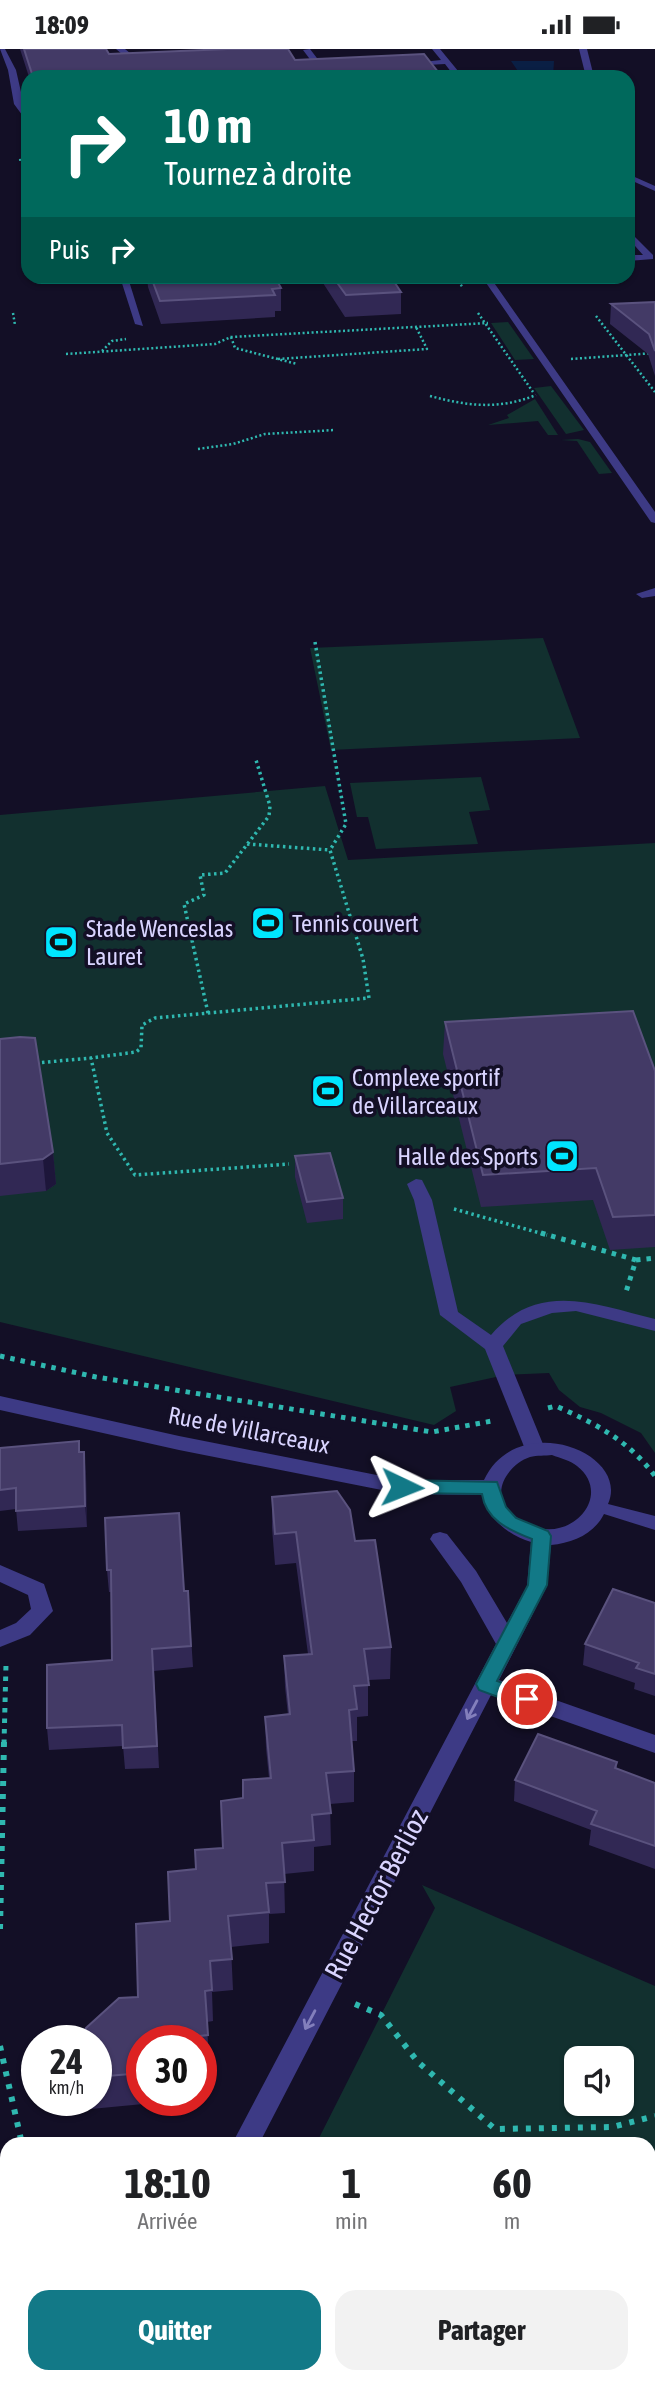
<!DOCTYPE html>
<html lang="fr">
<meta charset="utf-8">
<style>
body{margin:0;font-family:"Asap Condensed",sans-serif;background:#f2f2f2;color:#202124;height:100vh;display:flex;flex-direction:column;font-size:26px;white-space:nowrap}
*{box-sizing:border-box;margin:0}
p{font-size:23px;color:#757577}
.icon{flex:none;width:38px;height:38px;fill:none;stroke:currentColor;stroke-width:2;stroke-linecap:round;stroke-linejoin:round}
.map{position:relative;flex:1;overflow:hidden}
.details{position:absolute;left:0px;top:2088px;width:656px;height:247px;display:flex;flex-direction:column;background:#fff;border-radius:21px 21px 0 0;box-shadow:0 2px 5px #0004}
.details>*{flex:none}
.banner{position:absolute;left:21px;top:21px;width:614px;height:214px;border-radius:21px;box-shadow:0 2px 5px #0004;background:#00695c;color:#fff;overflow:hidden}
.buttons{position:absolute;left:564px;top:1997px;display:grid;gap:14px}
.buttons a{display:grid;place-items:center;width:70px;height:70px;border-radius:14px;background:#fff;box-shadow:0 2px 5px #0004;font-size:35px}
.speed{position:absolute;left:21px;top:1976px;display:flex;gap:14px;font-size:35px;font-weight:700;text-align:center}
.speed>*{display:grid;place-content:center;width:91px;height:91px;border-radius:50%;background:#fff;box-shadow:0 2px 5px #0004;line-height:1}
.speed small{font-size:18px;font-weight:400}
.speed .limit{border:10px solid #d22;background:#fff;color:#111}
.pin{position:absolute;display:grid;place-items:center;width:60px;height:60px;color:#fff;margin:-30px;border:4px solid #fff;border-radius:50%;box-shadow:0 2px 7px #0007}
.me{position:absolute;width:77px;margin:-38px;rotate:92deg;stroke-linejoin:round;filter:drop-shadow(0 0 5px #0008)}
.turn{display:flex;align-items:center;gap:24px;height:147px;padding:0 28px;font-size:32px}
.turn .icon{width:91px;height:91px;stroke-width:2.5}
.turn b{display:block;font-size:49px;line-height:60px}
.then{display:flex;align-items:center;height:66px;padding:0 28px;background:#0003;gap:14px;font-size:26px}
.eta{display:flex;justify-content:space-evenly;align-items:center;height:119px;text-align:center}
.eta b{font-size:42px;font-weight:700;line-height:49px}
.cta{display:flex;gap:14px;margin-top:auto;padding:14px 28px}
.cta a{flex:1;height:80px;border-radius:21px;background:#127987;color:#fff;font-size:28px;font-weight:700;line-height:80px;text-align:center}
.cta a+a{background:#f2f2f2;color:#202124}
.status{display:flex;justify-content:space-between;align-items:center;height:49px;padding:0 35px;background:#fff;direction:ltr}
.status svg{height:19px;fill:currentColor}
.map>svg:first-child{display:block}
</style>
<div class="status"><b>18:09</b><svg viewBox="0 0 49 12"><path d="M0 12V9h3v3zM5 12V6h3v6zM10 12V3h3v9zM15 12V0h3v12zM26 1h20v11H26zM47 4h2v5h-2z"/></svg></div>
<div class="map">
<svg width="655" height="2334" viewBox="0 0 655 2334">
<rect width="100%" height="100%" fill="#130f26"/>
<path fill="#12302f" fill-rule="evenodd" d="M508,273L534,310L515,311L491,274Z
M551,337L584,381L566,385L534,339Z
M535,350L558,386H548L538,372L488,376L509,369L507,366Z
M578,390L590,393L612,424L599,425L577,392L561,391Z
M543,589L580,689L331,701L310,599Z
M481,728L490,761L469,763L478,795L376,800L368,768H357L350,734Z
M325,737L348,811L655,794V1404L641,1384L601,1364L580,1358L559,1341L549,1324L505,1326L450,1338L456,1362L434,1376L0,1273V766Z
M422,1836L655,1937V2213L649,2214V2095H316L435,1859ZM576,2009H621V2054H576Z"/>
<path fill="#0a1f44" d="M511,12H554L553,28H522Z"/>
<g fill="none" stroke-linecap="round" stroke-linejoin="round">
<path stroke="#2fb8b0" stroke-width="2" stroke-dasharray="2 2.5" stroke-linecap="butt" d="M19,111L28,110"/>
<path stroke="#2fb8b0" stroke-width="2.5" stroke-dasharray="2 2.5" stroke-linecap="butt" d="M456,228L463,239
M13,264L15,276
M478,264L533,343
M596,267L655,343
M231,288L235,299L297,315
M102,302L112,292L126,290
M66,305L215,295L231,288L488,274
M278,310L427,300L416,278
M571,310L655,304
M430,347C468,357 499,361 536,346
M198,400L233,395L265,385L335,381"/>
<path stroke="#2fb8b0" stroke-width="3.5" stroke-dasharray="2.5 3.5" stroke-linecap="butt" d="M315,593L346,775L330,801
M247,795L330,801L363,910L369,949L155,969L142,976L141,999L136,1003L91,1009L107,1084L135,1126L289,1115
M208,964L184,855L204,846L200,826L225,824L269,767L270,757L256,711
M36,1014L91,1009
M454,1160L547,1186"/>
<path stroke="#2fb8b0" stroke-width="5" stroke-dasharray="4.5 6" stroke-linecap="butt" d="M541,1184L636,1211L626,1243
M636,1211L655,1209
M0,1307L96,1328L432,1383L492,1372
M548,1359L556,1357C596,1375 628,1391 655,1427
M4,1695L6,1615"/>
<path stroke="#2fb8b0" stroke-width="6" stroke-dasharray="5 8" stroke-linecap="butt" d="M0,1880L4,1693
M355,1955L381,1966L418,2013L495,2080L612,2078L655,2067
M0,1997L22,2095"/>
<path fill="#3d3a85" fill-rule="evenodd" d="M0,0H5L16,21L28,74L14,55L8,21Z
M116,0H125L136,9L129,11Z
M310,0L323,17L338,18L318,21L303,1Z
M432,0H440L463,28H455L445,15L408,17L404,15L441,11Z
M628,181L653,206V210L628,212V206H643L628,189Z
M120,228H161L156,231L129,232L143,277L135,275Z
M482,228H490L655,463V474L651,473Z
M655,539V547L642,549L636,545Z
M416,1130L422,1131L432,1151L458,1263L491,1286C538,1231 595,1255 655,1270V1282L576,1262L552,1264L521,1275L503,1297L545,1400L542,1405H528L525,1400L485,1300L440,1266L414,1151L407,1135Z
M0,1516L44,1535L53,1562L30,1586L0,1598V1581L16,1574L31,1560L28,1546L0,1533Z"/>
<path fill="#3d3a85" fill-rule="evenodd" d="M579,0H587L594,28H586Z
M628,125L655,137V142L628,130Z
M0,1347L179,1387L402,1431H484C517,1360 631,1403 608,1455L655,1467V1481L604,1465C594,1485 573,1494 551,1496L547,1537L499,1631L655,1686V1704L491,1646L259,2095H232L496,1595L461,1533L430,1490L433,1485L440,1483L447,1485L476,1522L507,1574L527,1537L531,1493C509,1487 486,1468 482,1446L402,1445L179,1401L0,1361ZM552,1406C560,1409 571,1412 577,1417C620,1451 555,1513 507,1459C491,1440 511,1414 530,1408C537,1406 545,1407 552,1406Z
M109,2328H138L135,2334H106Z"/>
</g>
<path fill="#312854" d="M20,0H106L109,5L295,11L442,28H29Z
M147,228H275L281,239V262H275V268L161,275L148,238Z
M323,228H391L401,243V265L345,268L323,234Z
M655,253V327L648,305L610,275L611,255Z
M445,973L655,1022V1198L610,1201L593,1151L481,1158L443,1005Z
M0,990L53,1103L56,1135L46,1142L0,1147Z
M295,1107L343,1149V1170L307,1174L295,1128Z
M79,1392L80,1403L86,1424L87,1478L18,1482L16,1460L0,1462V1399Z
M272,1448L355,1492L391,1598L390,1630L368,1631V1667L357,1668V1692H352L354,1722V1753L330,1755L331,1796L314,1798V1822L284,1825L285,1864L269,1865V1894L231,1898L233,1941L212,1943L213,1972L207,1973L209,2017L201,2018V1992H142V2051H185L91,2060L90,2051H96V1992L138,1948L170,1872L223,1799L243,1749L269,1729L266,1699L265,1668L288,1666L285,1638L284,1607L308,1605L296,1514L275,1516L272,1479Z
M105,1469L184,1542H188L193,1618L154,1622L159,1719L125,1720L123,1697L49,1701L47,1679L112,1611L111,1543H109L107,1521Z
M655,1554V1647L634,1640L635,1634L583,1616L585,1595Z
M617,1713V1720L655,1734V1820L589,1796L591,1781L514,1752L515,1731Z
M7,2213V2324L0,2325V2214Z"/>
<path fill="#1d163a" d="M53,1103L56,1135L46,1142L43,1110Z
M84,1403L86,1424L87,1478L85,1457Z"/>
<path fill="#433a66" stroke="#5a527e" stroke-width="2" d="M24,0H106L109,5L228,0H288L295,11L424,5L442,28H33Z
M151,228H275L281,239L272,240L275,246L160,252Z
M333,228H391L401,243L346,246Z
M655,253V302L649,285L611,255Z
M633,962L655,1022V1166L613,1168L596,1119L483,1126L445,973Z
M20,988L35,989L53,1103L43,1110L0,1115V990Z
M330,1104L343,1149L307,1153L295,1107Z
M79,1392V1403H84L85,1457L16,1462V1439L0,1441V1399Z
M337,1442L350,1461L355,1492L375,1491L391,1598L364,1600L369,1636L354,1637L357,1660L349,1661L354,1722L326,1724L331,1764L312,1766L314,1791L282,1794L285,1833L266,1834L269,1863L228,1867L232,1910L210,1912L212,1941L205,1942L208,1986L181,1989V1992H142V2024L96,2028V1992H86V1979L119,1949L138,1948L136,1875L170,1872L168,1823L196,1820L195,1801L223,1799L221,1752L243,1749V1731L271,1729L265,1668L290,1665L284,1607L312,1605L296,1483L275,1485L272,1448Z
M179,1464L184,1542H188L191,1597L152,1600L157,1697L123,1699L122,1676L47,1679V1616L112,1611L111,1521H107L105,1469Z
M613,1540L655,1554V1625L636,1619L639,1614L585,1595Z
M538,1685L617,1713L615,1719L655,1734V1797L591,1775L597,1762L515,1731Z
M7,2213V2304H0V2214Z
M220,2328H437L451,2334H217Z"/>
<defs><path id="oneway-shaft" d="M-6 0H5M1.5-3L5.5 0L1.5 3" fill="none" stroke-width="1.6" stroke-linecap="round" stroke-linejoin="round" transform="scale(1.75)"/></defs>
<g stroke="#837fbc">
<use href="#oneway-shaft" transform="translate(472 1661) rotate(118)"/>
<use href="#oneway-shaft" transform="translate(310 1971) rotate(118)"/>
</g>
<path fill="#127987" stroke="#0c4f58" stroke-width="2" d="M402,1431L497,1433L506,1458L516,1469L548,1482L551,1487L547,1536L497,1632L534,1645L537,1650L534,1656L527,1658L520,1656L479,1641L476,1635L528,1536L532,1490C510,1481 486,1472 482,1445L402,1444L396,1442L393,1438L396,1433Z"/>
<defs>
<g id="stadium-square" transform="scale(1.75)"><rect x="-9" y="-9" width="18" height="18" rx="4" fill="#00e5ff" stroke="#130f26"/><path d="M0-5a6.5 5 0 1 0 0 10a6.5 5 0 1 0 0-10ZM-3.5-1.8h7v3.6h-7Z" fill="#111"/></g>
</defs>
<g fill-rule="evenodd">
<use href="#stadium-square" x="268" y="874"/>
<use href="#stadium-square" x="61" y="893"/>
<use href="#stadium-square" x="328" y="1042"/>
<use href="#stadium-square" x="562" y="1107"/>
</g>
<g text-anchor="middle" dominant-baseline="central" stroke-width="7" stroke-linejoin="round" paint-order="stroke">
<g font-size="24" fill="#d9d4ff" stroke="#130f26" text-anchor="start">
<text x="292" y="874">Tennis couvert</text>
<text x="86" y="879">Stade Wenceslas<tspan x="86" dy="28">Lauret</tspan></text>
<text x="352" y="1028">Complexe sportif<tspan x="352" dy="28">de Villarceaux</tspan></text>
<text x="538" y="1107" text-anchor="end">Halle des Sports</text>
</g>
<g font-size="24" fill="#d9d4ff" stroke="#130f26">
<text transform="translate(249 1381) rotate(11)">Rue de Villarceaux</text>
</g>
<g font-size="28" fill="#d9d4ff" stroke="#130f26">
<text transform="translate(376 1845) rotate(-62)">Rue Hector Berlioz</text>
</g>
</g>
</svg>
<div class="buttons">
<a><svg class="icon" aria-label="sound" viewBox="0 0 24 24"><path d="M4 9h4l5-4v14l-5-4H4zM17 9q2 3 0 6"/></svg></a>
</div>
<div class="speed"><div>24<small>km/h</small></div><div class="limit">30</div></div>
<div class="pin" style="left:527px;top:1650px;background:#d93025"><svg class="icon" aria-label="arrive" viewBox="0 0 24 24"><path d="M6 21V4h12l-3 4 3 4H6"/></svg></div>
<svg class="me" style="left:402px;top:1438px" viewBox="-20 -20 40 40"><path d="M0-17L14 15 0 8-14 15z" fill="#127987" stroke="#fff" stroke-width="4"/></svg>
<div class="banner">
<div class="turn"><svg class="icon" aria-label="right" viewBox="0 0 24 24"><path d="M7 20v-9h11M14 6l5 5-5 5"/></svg><div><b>10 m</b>Tournez à droite</div></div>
<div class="then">Puis<svg class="icon" aria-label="right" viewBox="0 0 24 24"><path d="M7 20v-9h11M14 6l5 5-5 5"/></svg></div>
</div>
<section class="details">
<div class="eta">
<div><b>18:10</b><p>Arrivée</p></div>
<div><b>1</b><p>min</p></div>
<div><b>60</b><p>m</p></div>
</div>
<div class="cta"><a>Quitter</a><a>Partager</a></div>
</section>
</div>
